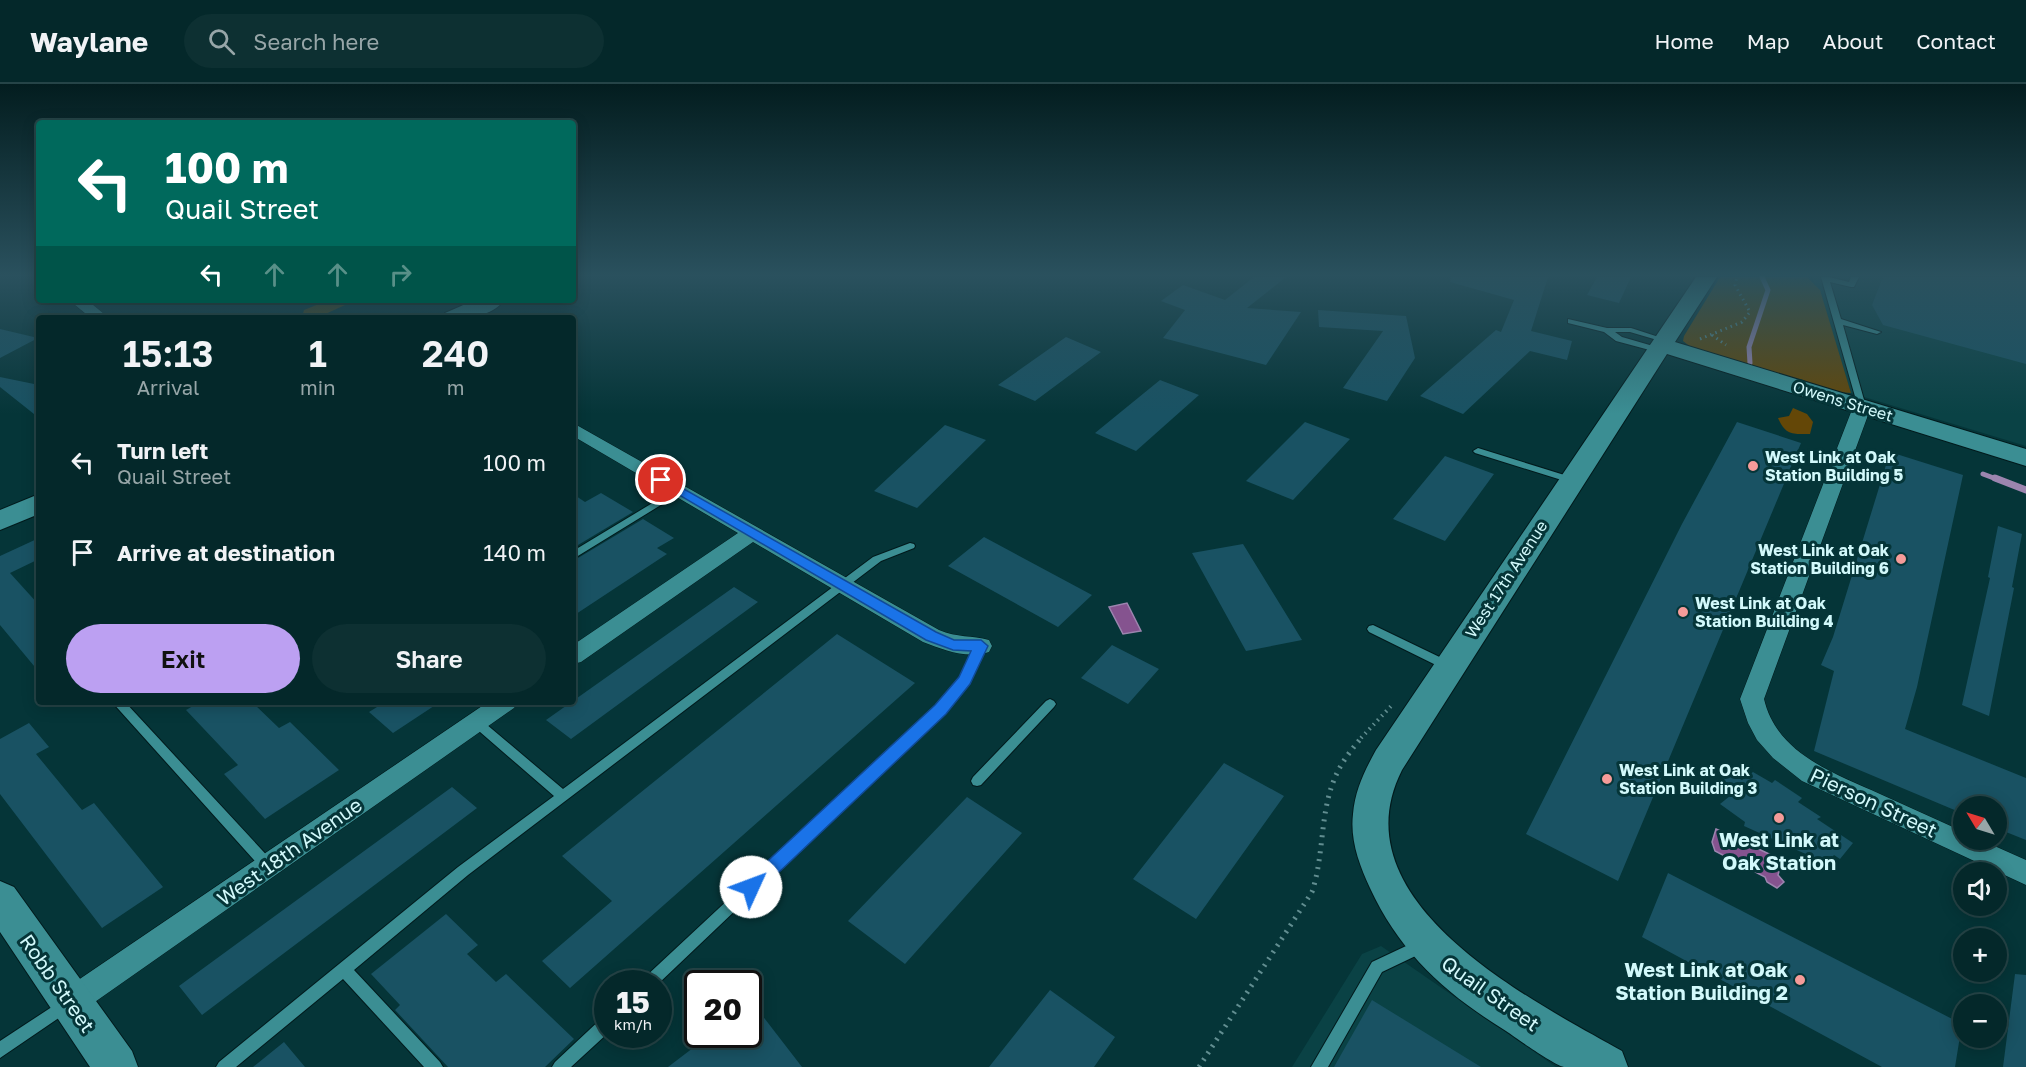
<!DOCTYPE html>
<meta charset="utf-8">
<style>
body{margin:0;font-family:"Golos Text",sans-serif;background:#0d3032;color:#f1f3f6;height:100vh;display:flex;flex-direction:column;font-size:22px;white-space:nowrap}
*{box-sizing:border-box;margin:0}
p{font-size:20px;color:#97a6a8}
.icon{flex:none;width:33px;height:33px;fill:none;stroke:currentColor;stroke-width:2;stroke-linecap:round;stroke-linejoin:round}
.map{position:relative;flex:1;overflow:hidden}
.side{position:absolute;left:36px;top:231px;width:540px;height:390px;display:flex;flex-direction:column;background:#04282a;border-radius:6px;box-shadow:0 3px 15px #0003,0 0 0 2px #254447}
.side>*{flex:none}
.hud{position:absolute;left:36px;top:36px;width:540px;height:183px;border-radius:6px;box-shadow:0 3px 15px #0003,0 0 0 2px #254447;background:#00695c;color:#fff;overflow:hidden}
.needle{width:39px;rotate:308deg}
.tools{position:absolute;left:1953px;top:712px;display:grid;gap:12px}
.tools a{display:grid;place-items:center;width:54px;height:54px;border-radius:50%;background:#04282a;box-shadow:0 3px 15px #0003,0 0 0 2px #254447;font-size:30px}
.speed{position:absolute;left:594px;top:886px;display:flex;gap:12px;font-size:30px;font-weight:700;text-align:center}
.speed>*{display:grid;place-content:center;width:78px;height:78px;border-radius:50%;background:#04282a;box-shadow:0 3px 15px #0003,0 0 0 2px #254447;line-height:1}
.speed small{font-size:15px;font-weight:400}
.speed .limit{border:3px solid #111;border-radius:9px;background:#fff;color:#111}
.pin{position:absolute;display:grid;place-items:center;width:51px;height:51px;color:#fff;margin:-26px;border:3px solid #fff;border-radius:50%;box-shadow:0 2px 6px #0007}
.me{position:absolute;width:66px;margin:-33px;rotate:47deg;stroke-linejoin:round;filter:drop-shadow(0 0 4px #0008)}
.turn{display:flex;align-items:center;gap:21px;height:126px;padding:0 30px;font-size:27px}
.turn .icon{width:78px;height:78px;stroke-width:2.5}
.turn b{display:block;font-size:42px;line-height:51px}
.lanes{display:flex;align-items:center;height:57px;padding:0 30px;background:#0003;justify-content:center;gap:30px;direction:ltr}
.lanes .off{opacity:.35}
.eta{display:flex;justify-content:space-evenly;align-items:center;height:102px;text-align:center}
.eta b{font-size:36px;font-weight:600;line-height:42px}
.primary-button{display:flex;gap:12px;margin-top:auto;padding:12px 30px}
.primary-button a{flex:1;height:69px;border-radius:36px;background:#bca0f2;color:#111;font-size:24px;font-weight:600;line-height:69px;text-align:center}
.primary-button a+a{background:#0d3032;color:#f1f3f6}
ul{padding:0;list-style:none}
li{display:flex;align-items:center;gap:18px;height:90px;padding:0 30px}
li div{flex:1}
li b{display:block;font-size:22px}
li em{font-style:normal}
header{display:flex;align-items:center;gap:36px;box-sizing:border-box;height:84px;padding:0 30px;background:#04282a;border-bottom:2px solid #254447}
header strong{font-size:28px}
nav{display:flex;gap:33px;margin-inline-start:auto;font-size:21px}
.search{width:420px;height:54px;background:#0d3032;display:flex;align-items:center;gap:15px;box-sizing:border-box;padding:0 21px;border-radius:33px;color:#97a6a8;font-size:22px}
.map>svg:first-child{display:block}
</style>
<header>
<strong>Waylane</strong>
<div class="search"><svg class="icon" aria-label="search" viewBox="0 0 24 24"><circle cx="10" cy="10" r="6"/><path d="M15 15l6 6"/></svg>Search here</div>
<nav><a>Home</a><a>Map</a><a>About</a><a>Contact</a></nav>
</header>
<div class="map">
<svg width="2026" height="983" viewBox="0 0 2026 983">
<rect width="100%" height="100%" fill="#053538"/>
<path fill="#0a4245" d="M1812,193H2026V362L1851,309Z
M1381,862L1556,983H1292L1362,870Z"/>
<path fill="#644707" d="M1720,193H1807L1820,206L1851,309L1837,308L1692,264L1683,257L1684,252Z
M342,217L345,221L321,232L313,233L312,229L303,230L304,226L324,218Z
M1793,324L1807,330L1813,338L1810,350C1793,350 1786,352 1778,334L1789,332Z"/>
<path fill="#85538f" stroke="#9c85af" stroke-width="1.5" d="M1127,519L1141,547L1123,550L1109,523Z
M1716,745L1782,776L1778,791L1784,798L1777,804L1767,798L1765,793L1715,767L1712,758Z"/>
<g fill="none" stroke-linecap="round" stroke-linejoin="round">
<path stroke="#9c85af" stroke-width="5" d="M1750,279L1749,263L1768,206L1762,193
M1983,390L1999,396"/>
<path stroke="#9c85af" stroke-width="7" d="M1995,394L2026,406"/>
</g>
<path fill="#195263" d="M1254,193H1286L1247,224L1301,228L1266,281L1163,254L1185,226L1161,217L1183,201L1225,216Z
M1451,193H1548L1531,247L1572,257L1567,276L1530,267L1463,330L1420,312L1496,246L1501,248L1514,216L1450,198Z
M1597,193H1631L1619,219L1587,211Z
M1883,193H2026V280L1883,241L1872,221Z
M1318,226L1406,232L1415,274L1387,317L1343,304L1383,247L1319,243Z
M0,245L38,254L0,274Z
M1066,253L1101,268L1035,317L998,301Z
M0,293L39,301V334L0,303Z
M1160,296L1199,311L1136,367L1095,349Z
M1305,338L1350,355L1293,416L1246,397Z
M1737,338L1801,359L1618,797L1526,750L1682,440Z
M945,341L986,356L917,424L874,407Z
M1890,368L1963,391L1917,603L1905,645L2026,694V756L1996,744V723H1964V730L1814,667L1834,587L1821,581L1833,553Z
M1445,372L1494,390L1445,457L1393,435Z
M601,409L633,428L573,464V410L585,418Z
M643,435L674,454L657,464L667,470L573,532V477Z
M1998,442L2022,450L2012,503L2014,504L1989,632L1962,621L1990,494L1988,493Z
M984,453L1092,511L1058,543L948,482Z
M39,454V475L10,489L39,521V588L0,541V472Z
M1243,460L1302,556L1246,567L1192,469Z
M734,503L758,518L571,655L546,636Z
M837,550L915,599L570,904L542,877L612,817L562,772Z
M1112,561L1159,585L1128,620L1081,594Z
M200,618H252L279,644L290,638L339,686L265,735L224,690L238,681L186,626Z
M385,618H440L393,649L369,628Z
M29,639L49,663L36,670L82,726L94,719L163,803L102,844L0,710V655Z
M1224,679L1284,712L1196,835L1133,795Z
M1753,688L1772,699L1775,696L1802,714L1798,718L1821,733L1817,735L1853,759L1840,775L1834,771L1825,781L1810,772L1744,742L1745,738L1720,720L1730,712L1715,701L1729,689L1742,696Z
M452,703L477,724L202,931L179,902Z
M967,713L1022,749L905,880L848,837Z
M1668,789L1962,940L1955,983H1882L1642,853Z
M446,830L478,861L467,870L496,898L506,890L574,955L545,983H448L395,926L400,921L371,890Z
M2015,890L2026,891V983H2003Z
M1050,906L1115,953L1094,983H989Z
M748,913L802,983H668L710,951H748Z
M1372,916L1481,983H1334Z
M284,958L305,983H253Z"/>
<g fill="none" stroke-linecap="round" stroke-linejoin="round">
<g stroke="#021a1c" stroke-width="2">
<path id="lane" d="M1821,193H1829L1849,198L1851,193H1859L1854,203H1851L1830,198L1841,235L1881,248L1877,250L1843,241L1866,323L1865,325H1859L1858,323Z
M455,216H464L478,225L474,227H471Z
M1568,235L1607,244H1631L1668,256L1664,258L1630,248H1615L1622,253L1660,264L1661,266L1657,268L1616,257L1604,248L1568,239Z
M1478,364L1574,394L1576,396L1571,399L1568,398L1475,369L1473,367Z
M679,403L684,406L682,408L573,475V467Z
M910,459L914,460L915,462L914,464L881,477L468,791L354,886L440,978L443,983H424L343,895L236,983H216L219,978L458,783L554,712L472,641L470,638L472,635L476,633L480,635L563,705L873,473Z
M1373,541L1452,579L1454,582L1452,585H1444L1369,548L1367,545L1369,542Z
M981,558L985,559L987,562L969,599L944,628L658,900H641L643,895L936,622L960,594L977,559Z
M1050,615L1054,617L1056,620L1054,623L981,701L977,702L973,701L971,697L973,693L1046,617Z
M112,618H125L273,778L275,782L273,786L268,788L263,786Z
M1421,855L1426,857L1428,862L1426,867L1382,888L1328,983H1311L1372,878Z
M64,915L69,917L71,922L69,927L0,974V957Z
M608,931V949L571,983H552L555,978L603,933Z"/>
</g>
<g stroke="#021a1c" stroke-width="1">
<path id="street" d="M69,216H87L109,234H91Z
M1862,318L1868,319L1871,323L1764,615C1777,670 1834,689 1880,710C1908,723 1936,735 1964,748V756H1981L2026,776V801L1802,697L1773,674L1757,656L1748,639L1740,615L1853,323L1856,319Z
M573,339L939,546C957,554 972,551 989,556L992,562L989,568C966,575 944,566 923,558L753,458L581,578L573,580V561L738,449L573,352Z
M488,618H518L514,624L82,927L72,931L62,927L57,917L62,907Z"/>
</g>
<g stroke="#021a1c" stroke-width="2">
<path id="secondary" d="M1696,193H1717L1675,258L2026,365V382L1667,270L1402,686C1335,818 1533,917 1622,967L1628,983C1612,983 1578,983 1564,983C1552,980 1518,955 1506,947C1446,910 1400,869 1370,804C1359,780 1350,756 1353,730C1355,706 1365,686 1376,666Z
M475,216H504C491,235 462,234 442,234L445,229Z
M39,410V430L0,446V426Z
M0,797L14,803L132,967L138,983H90L0,848Z"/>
</g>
<path stroke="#628e91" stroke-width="3" stroke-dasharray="1.5 4" stroke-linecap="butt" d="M1712,251L1726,261
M1700,255L1742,238L1750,228L1735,201L1737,193"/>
<path stroke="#628e91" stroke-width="4" stroke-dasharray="1.5 4.5" stroke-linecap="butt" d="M1361,654L1393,620"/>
<path stroke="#628e91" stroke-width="5" stroke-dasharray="2 6" stroke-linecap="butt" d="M1199,983L1312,808C1324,772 1320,730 1334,696C1340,680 1351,666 1362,653"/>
<use href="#lane" fill="#3b8e93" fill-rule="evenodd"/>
<use href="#street" fill="#3b8e93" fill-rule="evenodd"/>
<use href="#secondary" fill="#3b8e93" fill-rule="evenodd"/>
</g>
<linearGradient id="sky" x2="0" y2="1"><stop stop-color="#031d1f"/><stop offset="0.58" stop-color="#2a515e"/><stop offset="1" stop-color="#2a515e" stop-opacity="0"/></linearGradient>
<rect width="2026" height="330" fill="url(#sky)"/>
<path fill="#1a73e8" stroke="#114b97" stroke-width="1.5" d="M661,392L936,548L954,556H981L988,562L970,600L946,630L757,809L751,811L745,809L742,803L745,798L935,621L959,593L971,567L953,566L926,556L657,398L655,396L657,393Z"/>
<g fill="#f59b99" stroke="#053538" stroke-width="2">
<circle cx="1753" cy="382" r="6"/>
<circle cx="1901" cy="475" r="6"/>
<circle cx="1683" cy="528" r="6"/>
<circle cx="1607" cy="695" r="6"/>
<circle cx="1779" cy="734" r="6"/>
<circle cx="1800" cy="896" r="6"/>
</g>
<g text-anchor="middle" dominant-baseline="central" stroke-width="6" stroke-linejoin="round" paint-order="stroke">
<g font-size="16" fill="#d2f9fb" stroke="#053538">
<text transform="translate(1843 317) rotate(17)">Owens Street</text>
<text transform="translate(1506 495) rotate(-57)">West 17th Avenue</text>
</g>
<g font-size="16" font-weight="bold" fill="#d2f9fb" stroke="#053538" text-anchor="start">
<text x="1765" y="373">West Link at Oak<tspan x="1765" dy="18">Station Building 5</tspan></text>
<text x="1889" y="466" text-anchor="end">West Link at Oak<tspan x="1889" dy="18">Station Building 6</tspan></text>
<text x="1695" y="519">West Link at Oak<tspan x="1695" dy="18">Station Building 4</tspan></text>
<text x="1619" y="686">West Link at Oak<tspan x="1619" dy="18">Station Building 3</tspan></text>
</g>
<g font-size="20" fill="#d2f9fb" stroke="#053538">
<text transform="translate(1874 718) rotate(25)">Pierson Street</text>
<text transform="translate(289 767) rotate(-35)">West 18th Avenue</text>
<text transform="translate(58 899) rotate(55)">Robb Street</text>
<text transform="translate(1491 909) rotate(35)">Quail Street</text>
</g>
<g font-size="20" font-weight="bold" fill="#d2f9fb" stroke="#053538">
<text x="1779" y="755">West Link at<tspan x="1779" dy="23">Oak Station</tspan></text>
<text x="1788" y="885" text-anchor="end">West Link at Oak<tspan x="1788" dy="23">Station Building 2</tspan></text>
</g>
</g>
</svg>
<div class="tools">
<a><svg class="needle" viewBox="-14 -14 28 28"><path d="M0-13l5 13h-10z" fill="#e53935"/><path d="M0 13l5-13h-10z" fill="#97a6a8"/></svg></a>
<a><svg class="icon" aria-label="sound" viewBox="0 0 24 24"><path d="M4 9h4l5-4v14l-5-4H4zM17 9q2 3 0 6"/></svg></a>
<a>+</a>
<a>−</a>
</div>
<div class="speed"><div>15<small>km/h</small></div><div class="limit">20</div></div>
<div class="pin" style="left:661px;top:396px;background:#d93025"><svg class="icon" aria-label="arrive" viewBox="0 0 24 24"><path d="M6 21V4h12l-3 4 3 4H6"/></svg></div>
<svg class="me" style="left:751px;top:803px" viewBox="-20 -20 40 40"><circle r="19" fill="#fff"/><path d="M0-13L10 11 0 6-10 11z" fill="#1a73e8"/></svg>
<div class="hud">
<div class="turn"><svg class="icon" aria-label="left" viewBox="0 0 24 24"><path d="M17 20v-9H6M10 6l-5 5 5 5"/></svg><div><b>100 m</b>Quail Street</div></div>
<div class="lanes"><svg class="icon" aria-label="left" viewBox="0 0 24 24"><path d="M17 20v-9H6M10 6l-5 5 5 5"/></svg><svg class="icon off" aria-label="ahead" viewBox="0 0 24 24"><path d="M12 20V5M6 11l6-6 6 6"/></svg><svg class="icon off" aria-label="ahead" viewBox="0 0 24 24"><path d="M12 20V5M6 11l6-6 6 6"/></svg><svg class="icon off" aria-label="right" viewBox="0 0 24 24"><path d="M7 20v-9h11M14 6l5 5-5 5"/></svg></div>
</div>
<section class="side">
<div class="eta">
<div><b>15:13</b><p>Arrival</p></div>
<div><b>1</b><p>min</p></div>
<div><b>240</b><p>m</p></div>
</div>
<ul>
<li><svg class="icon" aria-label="left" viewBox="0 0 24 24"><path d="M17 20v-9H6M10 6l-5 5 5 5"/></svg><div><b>Turn left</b><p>Quail Street</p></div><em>100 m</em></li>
<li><svg class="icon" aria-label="arrive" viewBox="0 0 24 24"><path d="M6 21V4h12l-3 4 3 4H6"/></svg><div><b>Arrive at destination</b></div><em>140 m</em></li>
</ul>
<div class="primary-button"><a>Exit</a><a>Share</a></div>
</section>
</div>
